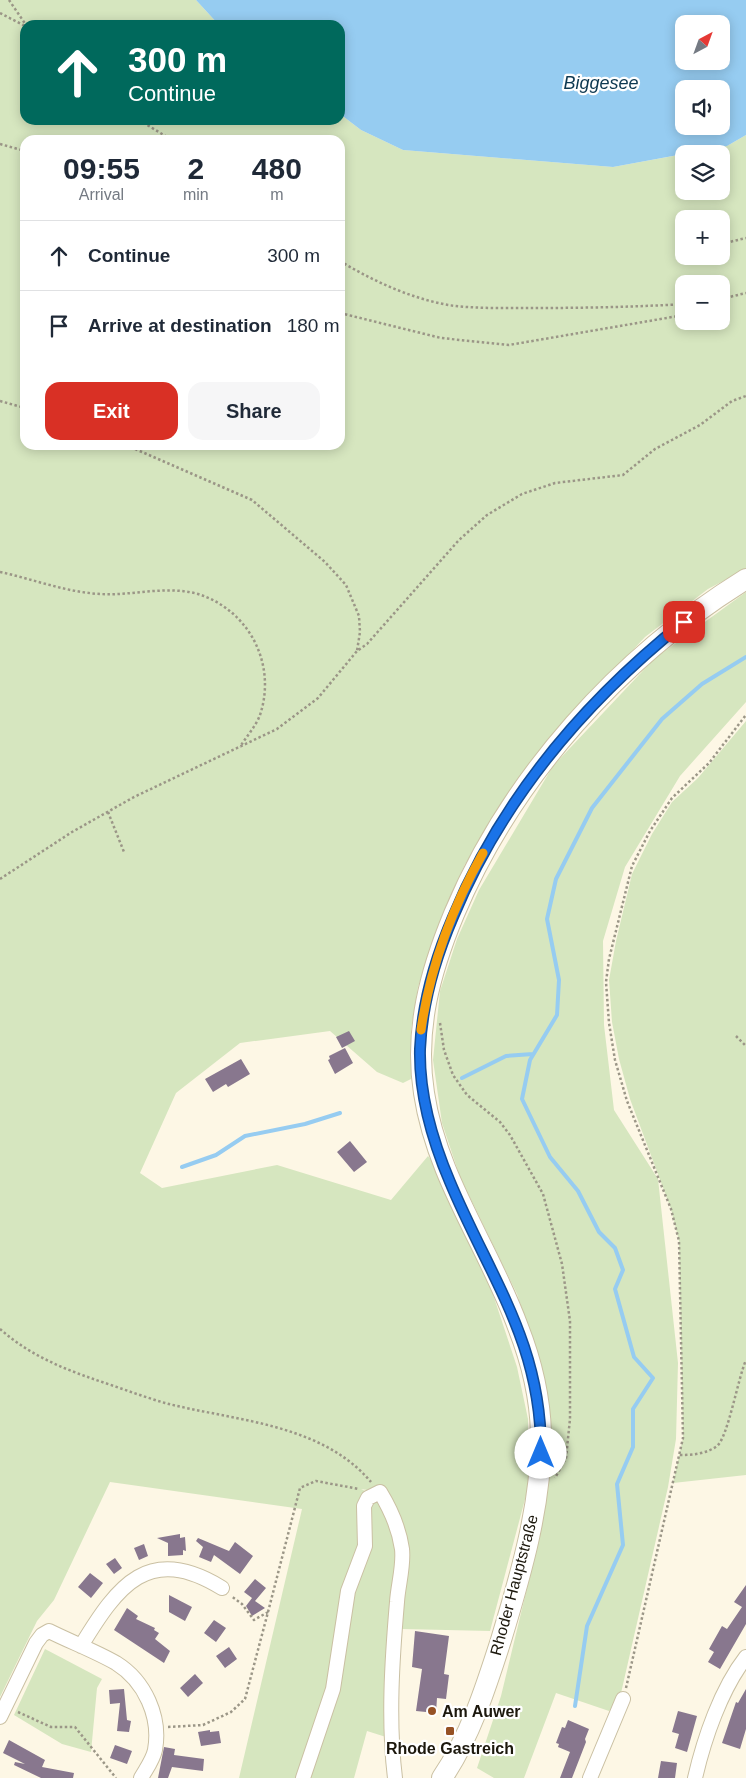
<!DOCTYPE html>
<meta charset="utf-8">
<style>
body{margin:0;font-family:Helvetica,sans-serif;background:#f6f6f7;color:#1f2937;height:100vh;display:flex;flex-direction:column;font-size:19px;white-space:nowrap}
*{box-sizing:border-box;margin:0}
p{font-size:16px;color:#747a83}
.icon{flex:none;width:28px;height:28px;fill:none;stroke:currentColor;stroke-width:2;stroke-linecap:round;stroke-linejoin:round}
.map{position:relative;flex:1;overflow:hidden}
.drawer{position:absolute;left:20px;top:135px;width:325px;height:315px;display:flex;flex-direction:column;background:#fff;border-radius:15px;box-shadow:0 2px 12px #0003}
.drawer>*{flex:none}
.hud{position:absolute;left:20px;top:20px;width:325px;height:105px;border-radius:15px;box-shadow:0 2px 12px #0003;background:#00695c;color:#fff;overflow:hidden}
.needle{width:32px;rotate:41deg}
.controls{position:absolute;left:675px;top:15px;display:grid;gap:10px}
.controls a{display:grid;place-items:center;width:55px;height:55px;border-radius:10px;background:#fff;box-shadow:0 2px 12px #0003;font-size:25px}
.pin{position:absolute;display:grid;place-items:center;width:42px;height:42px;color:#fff;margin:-21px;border-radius:10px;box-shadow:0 2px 8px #0006}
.me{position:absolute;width:55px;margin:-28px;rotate:0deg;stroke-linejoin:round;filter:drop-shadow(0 0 4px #0008)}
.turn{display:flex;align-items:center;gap:18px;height:105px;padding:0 25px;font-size:22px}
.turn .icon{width:65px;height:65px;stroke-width:2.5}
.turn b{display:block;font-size:35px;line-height:42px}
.eta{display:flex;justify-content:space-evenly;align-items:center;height:85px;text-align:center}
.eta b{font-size:30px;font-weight:800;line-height:35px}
.button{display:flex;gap:10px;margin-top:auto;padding:10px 25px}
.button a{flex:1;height:58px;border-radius:15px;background:#d93025;color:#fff;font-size:20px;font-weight:800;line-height:58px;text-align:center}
.button a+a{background:#f6f6f7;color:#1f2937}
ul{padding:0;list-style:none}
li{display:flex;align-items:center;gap:15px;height:70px;padding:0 25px;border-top:1px solid #e0e1e3}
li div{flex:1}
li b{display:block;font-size:19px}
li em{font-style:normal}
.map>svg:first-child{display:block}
</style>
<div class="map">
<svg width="746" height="1778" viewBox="0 0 746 1778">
<rect width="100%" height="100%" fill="#fdf7e5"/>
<path fill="#d6e6bf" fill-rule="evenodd" d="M0,0H196L219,25H25V120H340V114L361,130L403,150L613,167L684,154V191H721V154H685L727,146L746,135V569L708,589L645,637L544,746L465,864L436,932L418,987L411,1030V1079L403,1083L377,1072L330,1031L240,1043L176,1093L140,1173L162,1188L277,1165L391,1200L428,1156L450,1183L469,1222L517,1367L528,1419V1488L490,1631L402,1629L407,1554L380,1492L361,1489C364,1491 369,1492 372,1493C385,1501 394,1538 396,1553L386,1737L367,1731L354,1778H239L302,1509L110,1482L54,1600L37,1621L0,1697ZM25,140H340V445H25ZM684,219H721V256H684ZM684,284H721V321H684Z
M746,592V702L680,776L625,867L603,941L604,1025L614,1110L658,1179L678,1363L676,1439L668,1487L619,1702L609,1711L556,1693L524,1778H494L477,1768L501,1696L535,1555L552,1451L542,1367L517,1294L460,1177L442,1123L433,1060L440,991L457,939L479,890L553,766L654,659Z
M746,721V1475L673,1483L683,1438L679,1241L671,1209L630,1099L619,1059L612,1022L609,980L616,941L632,874L652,834L672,802L698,778Z
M45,1649L102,1679L97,1688L91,1752L62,1744L14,1715Z"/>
<path fill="#96ccf1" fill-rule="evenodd" d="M196,0H746V135L727,146L613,167L403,150L361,130L340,114V25H219ZM684,24H721V61H684ZM684,89H721V126H684Z"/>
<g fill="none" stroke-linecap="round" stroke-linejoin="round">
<path stroke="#96ccf1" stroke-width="4" d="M462,1078L506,1056L533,1054
M182,1167L216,1155L245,1136L305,1124L340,1113
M575,1706L587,1626L623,1545L617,1484L633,1447V1409L653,1378L634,1357L615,1289L623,1270L615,1248L599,1232L578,1191L550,1157L522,1099L530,1060L557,1015L559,980L547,919L556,879L592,808L662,719L702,684L746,657"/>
</g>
<path fill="#88778e" d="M349,1031L355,1041L342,1048L336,1037Z
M345,1048L353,1063L335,1074L328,1060L330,1059L329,1056Z
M241,1059L250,1074L228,1087L226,1084L213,1092L205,1079Z
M350,1141L367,1162L354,1172L337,1152Z
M180,1534V1538L185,1537L186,1551L183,1550V1555L168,1556V1543L157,1538Z
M198,1538L229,1551L235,1542L253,1556L240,1574L214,1555L211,1562L199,1557L203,1547L196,1541Z
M144,1544L148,1556L139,1560L134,1548Z
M115,1558L122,1568L114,1574L106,1564Z
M90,1573L103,1583L91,1598L78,1587Z
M255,1579L266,1588L255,1601L265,1608L252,1616L246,1606L252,1598L244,1592Z
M746,1585V1624L720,1669L708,1662L714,1652L709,1649L722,1626L727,1629L742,1607L734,1602Z
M169,1595L192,1607L185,1621L169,1612Z
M127,1608L138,1616L136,1619L155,1628L154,1630L159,1633L155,1639L170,1651L164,1663L114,1630Z
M214,1620L226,1628L216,1642L204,1633Z
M415,1631L449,1636L444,1674L449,1675L446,1699L437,1698L436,1713L416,1711L422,1669L412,1667Z
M229,1647L237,1659L225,1668L216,1656Z
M195,1674L203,1683L188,1697L180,1688Z
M124,1689L127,1720L131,1721L129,1732L117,1731L120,1703L110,1704L109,1690Z
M746,1689V1729L740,1749L722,1743L736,1702L738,1703Z
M678,1711L697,1716L687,1752L675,1748L679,1734L672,1732Z
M568,1720L589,1729L585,1739L586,1742L572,1778H560L570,1752L558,1747L559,1744L556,1743L562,1727L565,1728Z
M210,1730V1732L219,1731L221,1743L201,1746L198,1732Z
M9,1740L45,1760L42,1767L74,1773L73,1778H41L14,1765L15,1762L25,1764L3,1753Z
M115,1745L132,1751L127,1764L110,1758Z
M164,1747L175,1749L174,1755L204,1759L203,1771L172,1767L168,1778H158Z
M661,1761L677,1763L675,1778H658Z"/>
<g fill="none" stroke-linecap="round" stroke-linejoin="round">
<g stroke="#cac0a3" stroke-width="16">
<path id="street" d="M81,1646C118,1585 149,1543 222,1588
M0,1717L36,1643L42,1635L49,1631C71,1642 95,1651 116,1663C145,1681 161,1717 155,1750C153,1760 146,1769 141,1778
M303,1778L333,1689L348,1591L365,1546L364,1506L368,1498L380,1492C391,1510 399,1528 402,1549C404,1566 398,1585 397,1602C392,1660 388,1721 395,1778
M590,1778L623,1699
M695,1778C704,1739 721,1689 746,1657"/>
</g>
<g stroke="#cac0a3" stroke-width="22">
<path id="secondary" d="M442,1778C470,1737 486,1687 501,1640C521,1574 542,1503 541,1433C540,1397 531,1360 518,1327C489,1247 437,1179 424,1093C414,1030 430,972 454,914C512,776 620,657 746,579"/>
</g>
<path stroke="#9b9687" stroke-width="2.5" stroke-dasharray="2.5 2.5" stroke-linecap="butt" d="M9,0L26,25
M0,13L25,26
M139,120L172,140
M0,144L25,151
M680,238L684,239
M721,244L746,238
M340,261C373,281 410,298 448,305C476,309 507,308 536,308C585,308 634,307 684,304
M721,299L746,293
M340,313L441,338L509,345L684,315
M0,401L25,408
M126,445L252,500L325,562L346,585L359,616L360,632L357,651
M0,572C33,579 65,592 100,594C133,596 165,585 198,594C249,610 277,664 260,715C256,726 246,737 240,747
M108,812L124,852
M0,879L72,832L134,797L277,729L318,698L357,651L367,644L459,540L487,515L522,494L555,483L623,475L655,449L700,425L732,401L746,396
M440,1023L444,1050L453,1075L467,1095L500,1122L510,1135L543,1194L562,1264L570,1321V1419L566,1458L555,1478
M736,1036L746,1046
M0,1329C34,1359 72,1372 114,1386C131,1392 148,1398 165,1403C235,1421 321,1423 371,1482
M680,1455C692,1455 706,1454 717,1446C728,1437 738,1378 746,1360
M268,1612L300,1488L316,1481L359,1489
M626,1688L683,1438L679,1241L671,1209L627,1101L615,1060L609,1023L606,982L609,959L632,866L650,831L672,798L709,763L746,715
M18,1712L51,1727H75L116,1778
M168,1727L203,1725L231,1712L245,1699L268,1612L254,1620L242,1604L231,1596"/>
<use href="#street" stroke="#fff" stroke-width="14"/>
<use href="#secondary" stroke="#fff" stroke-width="20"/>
</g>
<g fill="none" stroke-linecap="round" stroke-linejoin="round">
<g stroke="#114b97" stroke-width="12">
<path id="route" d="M541,1453C542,1343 490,1278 450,1182C433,1142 419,1093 420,1049C422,1003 435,959 453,917C502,799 585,701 684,622"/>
</g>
<use href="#route" stroke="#1a73e8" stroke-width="9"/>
<path stroke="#f59e0b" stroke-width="9" d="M421,1030C430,968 452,908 483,853"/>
</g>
<g fill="#965224" stroke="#fff" stroke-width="2">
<circle cx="432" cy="1711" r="5"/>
<rect x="445" y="1726" width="10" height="10" rx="2.5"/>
</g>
<g text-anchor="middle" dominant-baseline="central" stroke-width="4.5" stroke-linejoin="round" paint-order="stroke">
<g font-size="16" fill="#1c180d" stroke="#fff">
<text transform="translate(514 1585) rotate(-75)">Rhoder Hauptstraße</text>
</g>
<g font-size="16" font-weight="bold" fill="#1c180d" stroke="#fff" text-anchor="start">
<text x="442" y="1711">Am Auwer</text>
<text x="450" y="1748" text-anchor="middle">Rhode Gastreich</text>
</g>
<g font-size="18" font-style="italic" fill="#0d3851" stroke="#fff">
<text x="601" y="83">Biggesee</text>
</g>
</g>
</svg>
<div class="controls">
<a><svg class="needle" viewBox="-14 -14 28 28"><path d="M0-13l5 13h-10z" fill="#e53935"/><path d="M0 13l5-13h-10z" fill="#747a83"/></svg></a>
<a><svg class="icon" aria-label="sound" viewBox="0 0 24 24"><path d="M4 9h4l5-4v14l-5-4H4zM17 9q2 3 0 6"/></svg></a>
<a><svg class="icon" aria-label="layers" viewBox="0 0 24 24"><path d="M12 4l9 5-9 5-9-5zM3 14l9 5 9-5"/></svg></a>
<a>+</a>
<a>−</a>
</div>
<div class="pin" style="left:684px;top:622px;background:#d93025"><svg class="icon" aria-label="arrive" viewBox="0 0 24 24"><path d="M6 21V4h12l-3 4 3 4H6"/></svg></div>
<svg class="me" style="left:541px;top:1453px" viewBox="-20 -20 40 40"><circle r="19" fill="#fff"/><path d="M0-13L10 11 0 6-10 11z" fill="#1a73e8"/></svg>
<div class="hud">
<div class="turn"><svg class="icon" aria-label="ahead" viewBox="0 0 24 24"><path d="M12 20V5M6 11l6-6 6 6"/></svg><div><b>300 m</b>Continue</div></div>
</div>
<section class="drawer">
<div class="eta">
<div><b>09:55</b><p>Arrival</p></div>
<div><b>2</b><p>min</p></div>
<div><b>480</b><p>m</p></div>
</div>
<ul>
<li><svg class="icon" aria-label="ahead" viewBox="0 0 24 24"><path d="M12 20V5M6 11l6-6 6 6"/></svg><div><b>Continue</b></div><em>300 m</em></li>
<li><svg class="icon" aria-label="arrive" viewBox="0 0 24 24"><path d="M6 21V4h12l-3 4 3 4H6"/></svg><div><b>Arrive at destination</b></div><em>180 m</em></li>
</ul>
<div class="button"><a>Exit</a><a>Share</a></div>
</section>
</div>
